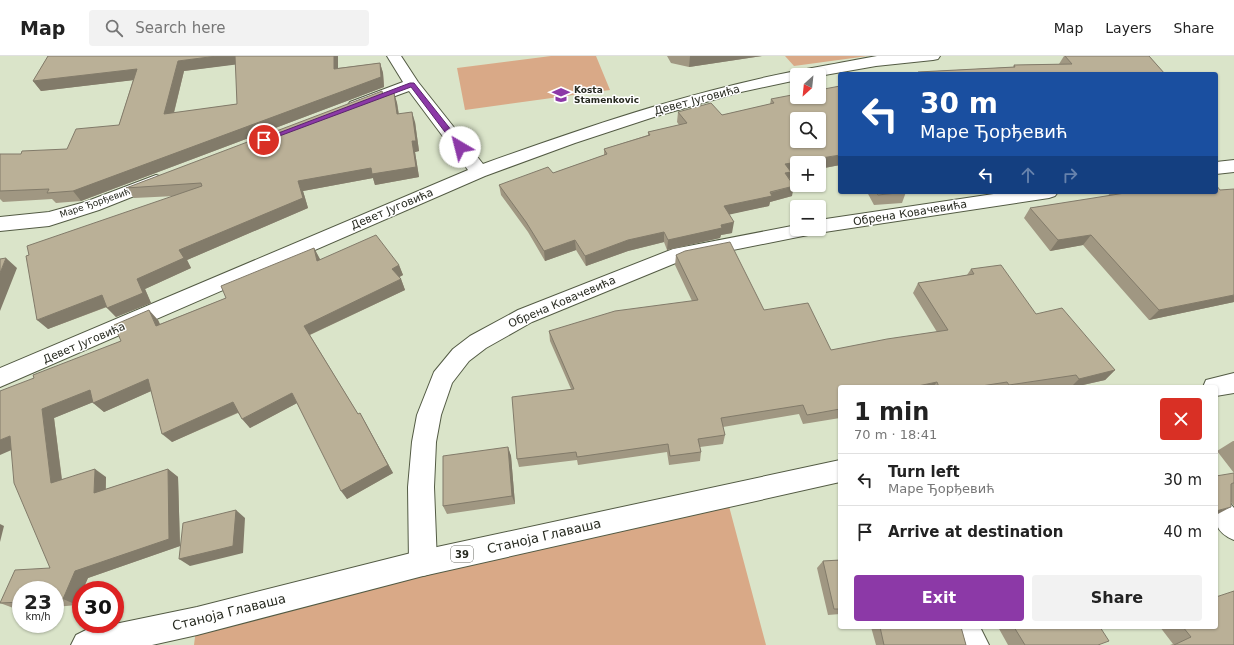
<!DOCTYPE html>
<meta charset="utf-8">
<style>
body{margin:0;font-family:"DejaVu Sans",sans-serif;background:#f2f2f2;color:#222;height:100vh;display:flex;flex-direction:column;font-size:15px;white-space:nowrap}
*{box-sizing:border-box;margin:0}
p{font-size:13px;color:#767676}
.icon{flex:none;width:22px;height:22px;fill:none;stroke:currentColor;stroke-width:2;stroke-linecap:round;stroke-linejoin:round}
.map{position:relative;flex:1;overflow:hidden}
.panel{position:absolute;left:838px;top:329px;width:380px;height:244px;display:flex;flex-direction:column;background:#fff;border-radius:4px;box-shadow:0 1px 3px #0004}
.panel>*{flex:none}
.top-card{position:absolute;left:838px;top:16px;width:380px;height:122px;border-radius:4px;box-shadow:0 1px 3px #0004;background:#1a4fa0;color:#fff;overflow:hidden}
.needle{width:26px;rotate:207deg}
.fabs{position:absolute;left:790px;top:12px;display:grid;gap:8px}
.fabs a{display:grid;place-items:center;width:36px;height:36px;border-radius:4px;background:#fff;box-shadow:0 1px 3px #0004;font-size:20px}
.speed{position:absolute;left:12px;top:525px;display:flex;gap:8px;font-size:20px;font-weight:700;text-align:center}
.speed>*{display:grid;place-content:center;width:52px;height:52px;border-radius:50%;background:#fff;box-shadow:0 1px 3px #0004;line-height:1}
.speed small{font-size:10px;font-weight:400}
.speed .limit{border:6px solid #d22;background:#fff;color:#111}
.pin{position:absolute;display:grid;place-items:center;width:34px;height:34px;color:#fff;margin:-17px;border:2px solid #fff;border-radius:50%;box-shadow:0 1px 4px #0007}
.me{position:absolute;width:44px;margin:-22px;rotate:323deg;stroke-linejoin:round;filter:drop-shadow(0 0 3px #0008)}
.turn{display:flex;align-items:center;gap:14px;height:84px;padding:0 16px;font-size:18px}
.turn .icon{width:52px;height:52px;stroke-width:2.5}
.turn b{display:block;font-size:28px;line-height:34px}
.lanes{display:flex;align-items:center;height:38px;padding:0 16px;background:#0003;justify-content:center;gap:20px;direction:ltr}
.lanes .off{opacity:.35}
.round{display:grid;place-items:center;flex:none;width:42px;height:42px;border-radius:4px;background:#f2f2f2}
.overview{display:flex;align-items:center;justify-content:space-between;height:68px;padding:0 16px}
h1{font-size:24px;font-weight:700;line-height:30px}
.cta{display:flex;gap:8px;margin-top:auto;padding:8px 16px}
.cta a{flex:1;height:46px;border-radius:4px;background:#8c39a7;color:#fff;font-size:16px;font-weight:700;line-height:46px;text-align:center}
.cta a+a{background:#f2f2f2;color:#222}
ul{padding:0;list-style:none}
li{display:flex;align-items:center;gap:12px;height:52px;padding:0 16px;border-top:1px solid #e0e0e0}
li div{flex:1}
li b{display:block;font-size:15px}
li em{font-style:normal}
header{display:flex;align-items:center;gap:24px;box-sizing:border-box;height:56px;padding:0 20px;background:#fff;border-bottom:1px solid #e0e0e0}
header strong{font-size:19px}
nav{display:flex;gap:22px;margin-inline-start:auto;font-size:14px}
.search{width:280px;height:36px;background:#f2f2f2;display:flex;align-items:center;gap:10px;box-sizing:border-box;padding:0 14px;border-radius:4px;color:#767676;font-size:15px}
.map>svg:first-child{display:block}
</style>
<header>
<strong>Map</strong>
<div class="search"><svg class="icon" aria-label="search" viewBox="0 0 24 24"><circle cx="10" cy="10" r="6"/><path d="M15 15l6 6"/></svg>Search here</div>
<nav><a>Map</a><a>Layers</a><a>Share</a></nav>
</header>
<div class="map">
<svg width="1234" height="589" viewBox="0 0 1234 589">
<rect width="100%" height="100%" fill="#dae4c9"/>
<path fill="#d9a987" d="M551,0H596L610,34L465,54L457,12Z
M785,0H868L794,10Z
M726,439L766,589H194L197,565Z"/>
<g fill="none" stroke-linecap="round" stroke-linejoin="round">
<g stroke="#535b44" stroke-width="2">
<path id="minor" d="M387,0H401L418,26L483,108C594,68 706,30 823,10C841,7 859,3 877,0C898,0 920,0 940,0L938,3L933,4L876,10L819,20L797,19V24L741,36L657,60L575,87L485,120L0,331V312L468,114L409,35L362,52L356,54L350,52L348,49L350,46L403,26Z
M1234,104V116L1216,118V106Z
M156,119L162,121L165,125L162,129L99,154L49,170L0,175V161L49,156L85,146Z
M1007,136H1058L1055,140L1049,142L818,177L683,204L532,266L486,292L469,305L452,327L441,359L436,386L434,431L437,507L433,517L423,520L413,517L409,507L408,431L412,386L417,359L434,316L453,293L470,280L518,254L673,193L797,169V173H819V164Z
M1216,438L1225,441L1234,452V484C1210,474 1216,460 1216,438Z
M951,571H980L989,589H959Z"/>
</g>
<g stroke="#535b44" stroke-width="2">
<path id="primary" d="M1234,317V337L1216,340V331H1203L1206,324Z
M840,404V426L423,520L197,579L152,589H71L76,579L86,574L197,551L423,494Z"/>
</g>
<use href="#minor" fill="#fff" fill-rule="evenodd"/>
<use href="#primary" fill="#fff" fill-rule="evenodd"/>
</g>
<path fill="#a09782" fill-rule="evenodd" d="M48,0H338V12L380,7L383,17L384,31L81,145L56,147L52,143L3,146L0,143V98H21L67,93L119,69L133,24L41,35L33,25ZM236,8L237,48L174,57L184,15Z
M667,0H762L689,11L671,7Z
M1064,0H1149L1165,18H918V16L1013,11L1014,9L1059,8Z
M394,37L397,47L399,58L415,66L419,95L415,96L419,121L375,129L373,122L303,135L308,152L187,204L191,212L145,233L151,247L116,261L107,251L48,273L29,199L175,140L134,142L126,132L383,38Z
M771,43L840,109L819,113V107H797V116L791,117L789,123L792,140L770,146L769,150L729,158L732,177L721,179L720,182L667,194L664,186L628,195L586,210L576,194L545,205L528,176L501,139L499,129L553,117L604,99V93L648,79V76L679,69L677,66L678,56L722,59L770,48Z
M867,136H906L902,147L874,149Z
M1107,136H1216L1234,246L1149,264L1083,189L1050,195L1024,162L1030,152L1110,140Z
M314,192L320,204L399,209L403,219L399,221L401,223L405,234L310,279L358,358L365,366L393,417L347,443L297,347L250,372L238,357L172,386L151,335L104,356L93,346L54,362L62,423L106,421V433L168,413L178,421L180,490L88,522L81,534V539L77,549L55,551V534H21V553H16L0,547L50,512L11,394L34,322L121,285L158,264L160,268L226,242Z
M676,199L764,254L831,294L937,276L913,237L918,227L967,219L971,213L1036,258L1115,314L1105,324L1074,331H1069L1067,329L1050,331H840V362L803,368L799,358L723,371L725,379L723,388L700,391L701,396L700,405L669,409L667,396L578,409L577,404L519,411L517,403L571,333L550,285L549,275L692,245L675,209Z
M1233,385H1234V417L1217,395Z
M508,391L511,400L515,448L447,458L443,450Z
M1234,417V450L1231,446L1216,459Z
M840,504V558L828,559L817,512L823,505Z
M871,571H961L966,589H876Z
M998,571H1100V589H1008Z
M1160,571H1216L1234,589H1170L1173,588Z"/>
<path fill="#827b6a" d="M217,0H236L240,8L184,15L171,68L164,58L178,5Z
M334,0H338V23L334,13Z
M690,0H762L689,11Z
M380,7L383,17L384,31L81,145L73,135Z
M137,13L143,23L41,35L33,25Z
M394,37L397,47L400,69L397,58Z
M412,56L415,66L419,95L415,96L419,121L375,129L373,122L303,135L308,152L187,204L191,212L145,233L151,247L116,261L107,252L137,223L179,194L298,125L412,85Z
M840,99V109L819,113V107H797V116L791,117L789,126L784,118L785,108Z
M794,130L792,140L770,146L769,150L723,160L724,150Z
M734,166L732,177L721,179L720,182L667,194L668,184L721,169Z
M664,176V186L628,195L586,210L585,200L628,184Z
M1091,179L1083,189L1050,195L1058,184Z
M575,184L576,194L545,205L544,195Z
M314,192L320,203L323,216L317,205Z
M6,202L17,212L0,255V217Z
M399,209L403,219L396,223L392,213Z
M401,223L405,234L309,279L304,270Z
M102,239L111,249L48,273L37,264Z
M1234,239V246L1149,264L1159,254Z
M149,254L158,264L165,280L156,270Z
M1115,314L1105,324L1074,331H1071L1079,323Z
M148,323L158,332L104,356L93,347Z
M937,326L933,331H913Z
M90,334L101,343L54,362L63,434L51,427L42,353Z
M292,337L299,346L250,372L242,363Z
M233,346L241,355L172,386L162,378Z
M360,357L393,417L347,443L341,435Z
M10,380L23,389L0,399V384Z
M508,391L511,400L515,448L512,440Z
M95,413L106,421L105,445L94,437Z
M168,413L178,421L180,490L88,522L83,534H81V539L77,549L63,543L75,515Z
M1231,451L1216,459V455Z
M236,454L245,462L243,497L190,510L179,503Z
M0,468L4,470L0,486Z"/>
<path fill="#bab097" stroke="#827b6a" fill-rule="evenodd" d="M48,0H217L178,5L164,58L237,48L235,0H334V13L380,7L381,21L73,135L47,137L49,133L0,135V98H21L22,95L67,93L76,73L119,69L137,13L33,25Z
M1065,0H1149L1165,18H920L918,16L1015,11L1014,9L1072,8Z
M840,30V99L785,108L791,116L785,117L794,130L770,136L772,140L724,150L734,166L721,169L722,172L668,184L664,176L628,184L585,200L575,184L544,195L526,166L499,129L548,111L553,117L607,98L604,93L650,79L648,76L687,67L678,56L711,47L722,59L774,47L771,43L797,38V41H819V34ZM797,63H819V85H797Z
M382,35L383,39L394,37L397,58L412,56L416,85H412L416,111L372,118L371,112L298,125L303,142L179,194L184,202L137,223L143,237L107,252L102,239L37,264L26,200L29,199L27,190L202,130L201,127L126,132Z
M1216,129L1220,134L1234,133V239L1159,254L1091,179L1058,184L1030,152L1125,137L1124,136H1216Z
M876,136H906L878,139Z
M376,179L399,209L392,213L401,223L304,270L358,358L360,357L388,409L341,435L292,337L242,363L233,346L162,378L148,323L93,347L90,334L42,353L51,427L95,413L94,437L168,413L169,483L75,515L63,543L55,544V534H21V546L0,547L15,514L50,512L14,427L10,380L0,384V335L34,322L33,319L121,285L114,269L149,254L156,270L226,242L221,230L314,192L317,205Z
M730,186L764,254L808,247L831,294L887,283L948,274L918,227L974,218L971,213L1001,209L1036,258L1062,252L1115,314L1079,323L1076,319L1009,329L1007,326L975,331H939L937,326L913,331H840V353L807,359L803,349L721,362L725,379L698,383L701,396L670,400L668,388L577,401L576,396L517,403L512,341L574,333L549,275L615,255L698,244L676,199L685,195Z
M6,202L0,217V203Z
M508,391L512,440L443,450V400Z
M1234,417V427H1233L1231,428V451L1216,455V420Z
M236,454L233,490L179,503L183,467Z
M840,504V553H834L823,505Z
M1234,535V589H1174L1191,581L1183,571H1216V541Z
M880,571H961L966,589H884Z
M1014,571H1100L1109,585L1098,589H1025Z"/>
<path fill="#8c39a7" stroke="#5b256d" d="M410,27H414L463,89V92H457L411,31L266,85L264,86L260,84Z"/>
<defs>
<g id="school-bare" transform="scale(1.38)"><path d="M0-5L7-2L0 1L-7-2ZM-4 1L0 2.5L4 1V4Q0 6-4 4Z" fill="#8c39a7" stroke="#fff" stroke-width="2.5" paint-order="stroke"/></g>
</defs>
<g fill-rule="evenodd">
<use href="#school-bare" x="561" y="39"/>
</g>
<g text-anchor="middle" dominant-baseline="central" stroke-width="3" stroke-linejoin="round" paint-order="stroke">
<g font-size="9" font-weight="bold" fill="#272a20" stroke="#fff" text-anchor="start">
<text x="574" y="34">Kosta<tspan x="574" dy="10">Stamenkovic</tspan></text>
</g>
<g font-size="9" fill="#272a20" stroke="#fff">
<text transform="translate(95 147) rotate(-19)">Маре Ђорђевић</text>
</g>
<rect fill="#fff" stroke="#686a63" stroke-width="1" x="451" y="490" width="22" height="16" rx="3"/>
<g font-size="10" font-weight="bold" fill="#272a20">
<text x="462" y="498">39</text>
</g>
<g font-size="11" fill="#272a20" stroke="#fff">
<text transform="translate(697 44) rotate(-15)">Девет Југовића</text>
<text transform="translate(392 153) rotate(-23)">Девет Југовића</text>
<text transform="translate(910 157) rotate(-9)">Обрена Ковачевића</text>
<text transform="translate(562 246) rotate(-23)">Обрена Ковачевића</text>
<text transform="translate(84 287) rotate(-23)">Девет Југовића</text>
</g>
<g font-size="13" fill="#272a20" stroke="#fff">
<text transform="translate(544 480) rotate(-13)">Станоја Главаша</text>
<text transform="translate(229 556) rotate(-14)">Станоја Главаша</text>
</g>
</g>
</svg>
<div class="fabs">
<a><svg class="needle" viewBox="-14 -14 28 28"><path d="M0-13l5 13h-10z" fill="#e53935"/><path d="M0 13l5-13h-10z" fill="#767676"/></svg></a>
<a><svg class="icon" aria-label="search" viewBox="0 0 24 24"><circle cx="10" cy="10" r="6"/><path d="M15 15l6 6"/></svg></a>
<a>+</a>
<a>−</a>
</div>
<div class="speed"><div>23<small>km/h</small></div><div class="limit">30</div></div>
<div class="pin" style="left:264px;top:84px;background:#d93025"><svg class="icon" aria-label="arrive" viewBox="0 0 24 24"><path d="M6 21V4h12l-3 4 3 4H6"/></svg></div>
<svg class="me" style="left:460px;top:91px" viewBox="-20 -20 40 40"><circle r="19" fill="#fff"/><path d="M0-13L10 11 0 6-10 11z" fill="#8c39a7"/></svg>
<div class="top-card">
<div class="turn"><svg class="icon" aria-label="left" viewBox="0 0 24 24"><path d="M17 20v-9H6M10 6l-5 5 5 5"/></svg><div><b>30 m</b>Маре Ђорђевић</div></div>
<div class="lanes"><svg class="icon" aria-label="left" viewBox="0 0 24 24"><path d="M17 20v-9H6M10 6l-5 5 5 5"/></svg><svg class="icon off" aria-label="ahead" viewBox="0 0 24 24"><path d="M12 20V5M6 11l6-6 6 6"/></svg><svg class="icon off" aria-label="right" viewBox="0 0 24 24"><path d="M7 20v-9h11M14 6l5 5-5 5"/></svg></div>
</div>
<section class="panel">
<div class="overview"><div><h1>1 min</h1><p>70 m · 18:41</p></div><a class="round" style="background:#d93025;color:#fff"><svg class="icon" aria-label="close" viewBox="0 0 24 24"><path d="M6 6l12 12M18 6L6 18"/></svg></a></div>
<ul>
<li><svg class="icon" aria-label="left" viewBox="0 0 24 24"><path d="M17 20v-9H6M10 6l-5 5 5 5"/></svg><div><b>Turn left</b><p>Маре Ђорђевић</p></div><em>30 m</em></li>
<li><svg class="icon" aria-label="arrive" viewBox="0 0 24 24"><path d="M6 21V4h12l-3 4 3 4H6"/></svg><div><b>Arrive at destination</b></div><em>40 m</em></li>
</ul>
<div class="cta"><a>Exit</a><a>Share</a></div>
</section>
</div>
